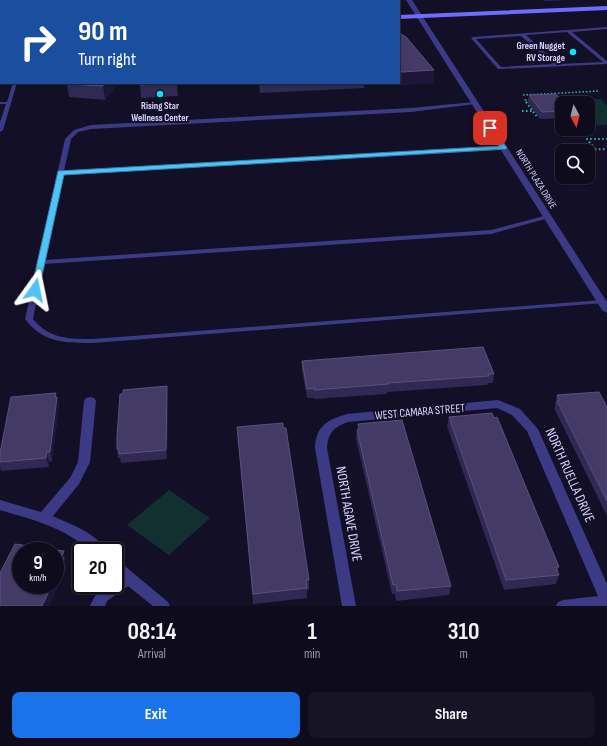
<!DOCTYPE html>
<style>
body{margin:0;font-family:"Sofia Sans Condensed",sans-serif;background:#171425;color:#f1f3f6;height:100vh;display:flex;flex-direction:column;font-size:15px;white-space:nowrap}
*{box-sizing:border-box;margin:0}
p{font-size:13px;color:#9b9ba3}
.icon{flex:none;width:22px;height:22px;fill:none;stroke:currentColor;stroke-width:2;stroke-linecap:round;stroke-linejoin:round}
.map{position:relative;height:606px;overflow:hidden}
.side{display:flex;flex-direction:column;background:#0e0b1c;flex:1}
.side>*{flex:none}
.guide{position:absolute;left:0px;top:0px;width:400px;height:84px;box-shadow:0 1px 3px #0004,0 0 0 1px #2e2b3b;background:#1a4fa0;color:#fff;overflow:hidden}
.needle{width:26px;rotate:173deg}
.controls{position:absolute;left:555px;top:96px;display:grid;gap:8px}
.controls a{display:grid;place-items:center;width:40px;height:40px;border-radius:8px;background:#0e0b1c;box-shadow:0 1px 3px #0004,0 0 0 1px #2e2b3b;font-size:20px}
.speed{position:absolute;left:12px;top:542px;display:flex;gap:8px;font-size:20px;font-weight:700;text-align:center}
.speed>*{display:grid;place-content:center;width:52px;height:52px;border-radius:50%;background:#0e0b1c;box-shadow:0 1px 3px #0004,0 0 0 1px #2e2b3b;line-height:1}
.speed small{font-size:10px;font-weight:400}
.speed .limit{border:2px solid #111;border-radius:6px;background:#fff;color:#111}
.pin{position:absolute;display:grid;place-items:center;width:34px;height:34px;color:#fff;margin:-17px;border-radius:8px;box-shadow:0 2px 6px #0006}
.me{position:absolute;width:44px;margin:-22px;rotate:12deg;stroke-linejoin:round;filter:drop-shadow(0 0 3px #0008)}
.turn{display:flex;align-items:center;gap:14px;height:84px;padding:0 12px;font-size:18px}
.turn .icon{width:52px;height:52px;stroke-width:2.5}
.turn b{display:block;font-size:28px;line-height:34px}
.eta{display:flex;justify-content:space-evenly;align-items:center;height:68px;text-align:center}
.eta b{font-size:24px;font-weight:700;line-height:28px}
.button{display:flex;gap:8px;margin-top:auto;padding:8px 12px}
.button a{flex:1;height:46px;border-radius:8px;background:#1a73e8;color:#fff;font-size:16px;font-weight:700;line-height:46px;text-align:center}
.button a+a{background:#171425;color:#f1f3f6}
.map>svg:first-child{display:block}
</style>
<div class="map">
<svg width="607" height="606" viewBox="0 0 607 606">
<rect width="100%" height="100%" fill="#130f26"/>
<path fill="#12302f" d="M245,0H388V1H245Z
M601,99L607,106V125L588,126V103L550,101Z
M169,490L210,518L169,555L127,525Z"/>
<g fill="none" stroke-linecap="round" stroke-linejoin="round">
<path stroke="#2fb8b0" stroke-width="1.5" stroke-dasharray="1.5 2" stroke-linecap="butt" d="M262,0L268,1
M218,1H226
M523,95L600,91
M527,103L525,100H530"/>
<path stroke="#2fb8b0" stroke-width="2" stroke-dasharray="1.5 2.5" stroke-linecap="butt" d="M526,102L538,118
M522,111H532
M595,149L587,139H607
M555,151H562
M563,151L607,149"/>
<path fill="#3d3a85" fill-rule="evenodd" d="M0,22H1V24H0Z
M607,27V29L572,32L607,61V64L500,69H498L471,38L473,37ZM567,32L603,62L558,64L526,35ZM521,36L553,64L501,67L476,39Z
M0,52H1V54H0Z
M0,76H1V78H0Z
M13,83H17L3,130L0,132V122L6,104H0V102H7Z
M474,102L476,103V104L411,112L91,129L78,132L71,139L64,171L503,146L506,148L503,150L63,175L45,260L491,230L540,217L547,215L550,217L549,218L491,234L44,264L33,319C49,339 69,339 93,339L602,300L605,302L604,303L93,343C66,343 43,343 25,319L65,139L74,130L91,125L411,108Z"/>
<path fill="#3d3a85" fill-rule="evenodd" d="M406,0H412L607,302V313L602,310Z
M90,397L94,398L96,401L90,462L79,484L53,516C71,525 96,532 106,551H90C66,528 31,519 0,510V500L41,512L70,478L78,462L84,401L86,398Z
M498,400L520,409L538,429L607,584V606H556L558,602L563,600L598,596L527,431L512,415L497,408L348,422C334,427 328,433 327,448L356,606H342L315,448C316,426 327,420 347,414Z
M115,560L120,562L168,602L170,606H153L128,586L107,601L105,606H90C95,595 101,585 115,585V580L118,577L115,574Z"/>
<path fill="#6f6bff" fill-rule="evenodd" d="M607,6V10L399,19V15Z
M0,32H1V36H0Z"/>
</g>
<path fill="#312854" d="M543,0H569L544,1Z
M399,33L434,70L433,83L401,85L399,82Z
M68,83H118L105,100L69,97L67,84Z
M140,83H177L178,96L141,98Z
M259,83H364V88L260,93Z
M529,95L562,103V118L540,119L528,103Z
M302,361L494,374L493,383H488L487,385L387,392V394L314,399V398H307L302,370Z
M557,395L607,407V516L555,410V405Z
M168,396L167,459L121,463L120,458H118L117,449Z
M57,397L59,406L52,461L49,462V467L1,471L0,467V453Z
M449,417L559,567L557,571L559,575L556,584L504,590L447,426Z
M358,424L451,586L449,595L396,601L395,594H392L356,439L357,430H358Z
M238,437L309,580V590H307V598L253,604Z"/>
<path fill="#1d163a" d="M434,70L433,83L401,85L402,72Z
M106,83H118L105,100L103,86Z
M167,386L168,396L167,459L166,450Z
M56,393L59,406L52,461L50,452Z
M47,452L49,462V467L46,458Z
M64,551L66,561L65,563L67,568L49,606H42L52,585H55V578L61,558Z"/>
<path fill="#433a66" stroke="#5a527e" d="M399,33L406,37L434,70L402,72L399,68Z
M68,83H106L103,86L67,84Z
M140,83H177L140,85Z
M556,94L564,103H562V111L542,112L529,95Z
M483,347L494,374H488L489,376L388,383V384L314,390V388L307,389L302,361Z
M167,386L166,450L119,454V449H117V437L120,394H123V390Z
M599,392L607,407V501L557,401L559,400L557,395Z
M56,393L55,397H57L50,452H47L46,458L0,462V453L11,397Z
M492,413L494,418L497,417L559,567H556L559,575L506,580L449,417Z
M402,420L451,586L397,591L396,584L393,585L357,430L359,429L358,424Z
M283,423V428H286L309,580H306L307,588L253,594L237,427Z
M15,544L64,551L61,558H64L55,578V551H21V585H52L42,606H0V573Z"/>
<path fill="#4fc3f7" stroke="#337fa1" d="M488,126H493L507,148L506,149L64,175L39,290L35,293L31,290L58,171L499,146L487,128Z"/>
<g fill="#00e5ff" stroke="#130f26" stroke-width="1.5">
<circle cx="573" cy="52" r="4"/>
<circle cx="160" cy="94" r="4"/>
</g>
<g text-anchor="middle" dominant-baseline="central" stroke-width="4" stroke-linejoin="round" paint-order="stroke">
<g font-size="10" font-weight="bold" fill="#d9d4ff" stroke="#130f26" text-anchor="end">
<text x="565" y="46">Green Nugget<tspan x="565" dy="12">RV Storage</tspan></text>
<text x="160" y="106" text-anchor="middle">Rising Star<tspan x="160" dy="12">Wellness Center</tspan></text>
</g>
<g font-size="10" fill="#d9d4ff" stroke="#130f26">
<text transform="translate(536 179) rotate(58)">NORTH PLAZA DRIVE</text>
</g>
<g font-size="12" fill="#d9d4ff" stroke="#130f26">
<text transform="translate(420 412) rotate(-5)">WEST CAMARA STREET</text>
</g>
<g font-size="14" fill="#d9d4ff" stroke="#130f26">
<text transform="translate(570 475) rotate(66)">NORTH RUELLA DRIVE</text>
<text transform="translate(349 514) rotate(80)">NORTH AGAVE DRIVE</text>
</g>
</g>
</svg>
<div class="controls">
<a><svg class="needle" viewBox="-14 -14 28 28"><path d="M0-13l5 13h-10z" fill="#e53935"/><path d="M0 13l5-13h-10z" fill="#9b9ba3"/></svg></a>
<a><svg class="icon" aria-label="search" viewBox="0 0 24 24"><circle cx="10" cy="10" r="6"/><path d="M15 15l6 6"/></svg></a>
</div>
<div class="speed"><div>9<small>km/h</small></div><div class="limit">20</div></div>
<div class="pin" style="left:490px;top:128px;background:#d93025"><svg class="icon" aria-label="arrive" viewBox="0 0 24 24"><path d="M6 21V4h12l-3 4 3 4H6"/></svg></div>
<svg class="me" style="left:35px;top:290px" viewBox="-20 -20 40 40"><path d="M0-17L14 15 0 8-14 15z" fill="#4fc3f7" stroke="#fff" stroke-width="4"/></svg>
<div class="guide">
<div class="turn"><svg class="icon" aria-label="right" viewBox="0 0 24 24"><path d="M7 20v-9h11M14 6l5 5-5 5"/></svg><div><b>90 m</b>Turn right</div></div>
</div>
</div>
<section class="side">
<div class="eta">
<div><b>08:14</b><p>Arrival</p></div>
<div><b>1</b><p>min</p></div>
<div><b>310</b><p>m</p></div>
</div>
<div class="button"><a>Exit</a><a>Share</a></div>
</section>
